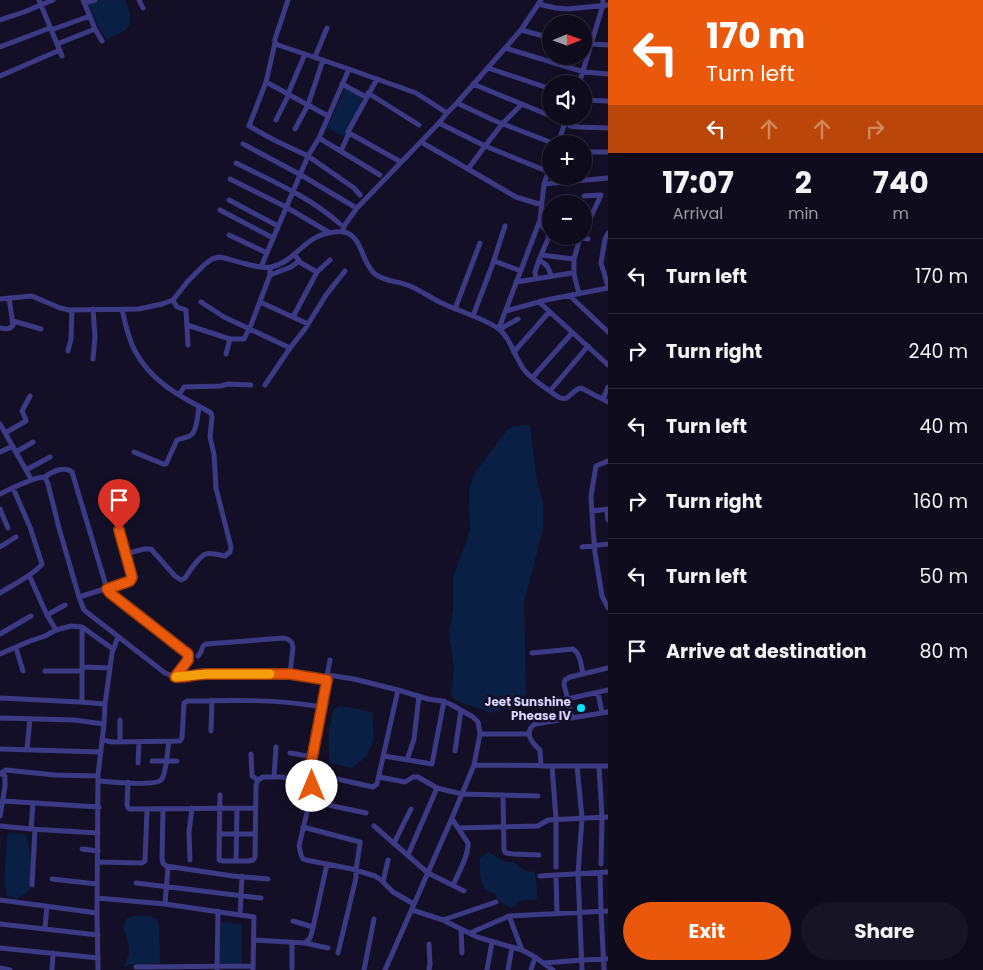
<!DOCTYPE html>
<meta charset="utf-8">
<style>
body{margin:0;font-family:Poppins,sans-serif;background:#171425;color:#f1f3f6;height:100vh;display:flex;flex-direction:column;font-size:19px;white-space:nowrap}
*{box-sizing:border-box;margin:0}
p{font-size:16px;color:#9b9ba3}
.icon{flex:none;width:28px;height:28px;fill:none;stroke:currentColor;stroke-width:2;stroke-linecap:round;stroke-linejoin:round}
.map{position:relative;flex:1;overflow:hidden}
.drawer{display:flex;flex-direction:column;background:#0e0b1c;width:375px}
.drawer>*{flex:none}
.guide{background:#ea580c;color:#fff;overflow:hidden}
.needle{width:32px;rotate:89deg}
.buttons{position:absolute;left:542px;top:15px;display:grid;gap:10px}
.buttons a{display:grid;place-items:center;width:50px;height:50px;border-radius:50%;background:#0e0b1c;box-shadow:0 2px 8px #0003,0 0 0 1px #2e2b3b;font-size:25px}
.pin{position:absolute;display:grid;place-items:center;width:42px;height:42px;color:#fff;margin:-51px -21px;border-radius:50% 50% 50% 0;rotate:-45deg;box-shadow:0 0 5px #0007}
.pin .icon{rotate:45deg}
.me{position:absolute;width:55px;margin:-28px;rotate:0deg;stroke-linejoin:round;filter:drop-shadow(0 0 4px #0008)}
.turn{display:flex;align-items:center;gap:18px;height:105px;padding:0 15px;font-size:22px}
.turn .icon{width:65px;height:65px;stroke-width:2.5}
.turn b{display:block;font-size:35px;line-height:42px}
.lanes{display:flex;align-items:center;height:48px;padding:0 15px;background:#0003;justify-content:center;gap:25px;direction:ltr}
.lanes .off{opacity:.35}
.eta{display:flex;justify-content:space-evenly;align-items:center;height:85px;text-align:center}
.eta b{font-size:30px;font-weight:700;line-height:35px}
.action{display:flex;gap:10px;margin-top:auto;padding:10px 15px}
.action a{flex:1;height:58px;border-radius:30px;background:#ea580c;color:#fff;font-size:20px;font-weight:700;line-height:58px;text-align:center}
.action a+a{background:#171425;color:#f1f3f6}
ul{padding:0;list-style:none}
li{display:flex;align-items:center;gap:15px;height:75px;padding:0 15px;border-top:1px solid #2e2b3b}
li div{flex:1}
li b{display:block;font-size:19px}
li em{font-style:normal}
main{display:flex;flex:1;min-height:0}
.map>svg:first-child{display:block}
</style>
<main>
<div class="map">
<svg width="608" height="970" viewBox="0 0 608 970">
<rect width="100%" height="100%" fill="#130f26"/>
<path fill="#0a1f44" d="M100,0H125C136,24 131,31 106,39L100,30L88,5Z
M345,88L362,96L359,109L344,137L327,128Z
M530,425L536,476L543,501V529L524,603L526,694L521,701L491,713L455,700L451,694L454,667L449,635L453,610V577L470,531L469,489L474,474L507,430L513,426Z
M341,706L372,712L374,739L366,757L352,768L329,763V729L334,709Z
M9,833L26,835L31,856L30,890L17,899L7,896L4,884L7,837Z
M488,852L506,862H514L525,871L535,872L538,899L517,901L516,906L511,908L497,899L495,894L484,889L480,876V858Z
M134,916C142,916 157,914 159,924C160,930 159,935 159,941C159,944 160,946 160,949C160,954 159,956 161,961L160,963C148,964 142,966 130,964L125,967L124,966C126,962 128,957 129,953C130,946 126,934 123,928L127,918Z
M221,922L242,924V965L221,963L219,962Z"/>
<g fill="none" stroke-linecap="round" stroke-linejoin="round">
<path stroke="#3d3a85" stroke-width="5" d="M39,0L62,56
M83,0L95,29L102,41
M139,0L143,8
M288,0L275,39V43L278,45L349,69L416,93L447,113
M84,3L95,0
M538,4L556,8L568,9L608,5
M0,20L24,12L53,0
M51,30L90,16
M521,30L551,38
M275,43L266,82L249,126L274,140L308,156L354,188L360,195
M57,44L95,29
M592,44L608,45
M0,47L50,28
M505,48L584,72L608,74
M315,57L327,28
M488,68L551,89
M0,76L60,50
M377,79L348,132L349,133L401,162
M266,82L328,116
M342,84L366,97
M473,84L551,116
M579,84L603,5V0
M368,93L419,125
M288,94L305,54
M584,100L608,101
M457,103L493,120L555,144
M522,104L503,123L485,146L549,172
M552,116L565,121L570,126L579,127L608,128
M276,120L289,94
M295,129L308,105L323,60
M319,138L380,175
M421,142L468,169L485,146L439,123
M243,144L301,175L353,206
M558,144L567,116
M341,151L349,133
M584,152H608
M236,163C272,181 310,197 340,224
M468,169L516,197L542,205
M230,179L286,207L330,233
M544,184L608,178
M229,200L278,226
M220,210L273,238
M541,212L551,214
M584,220L589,221L601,195L584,196
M343,232L344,226L357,208L439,123L447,113L457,103L521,30L541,0
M608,233L605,239L601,263L608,286
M229,235L267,253
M571,236L588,239
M294,254L301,263L317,272L330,260
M541,255L574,259
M539,260L548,239L549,233L542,226L540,221
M494,261L521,271
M261,267L308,156L319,138L349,69
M574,274V259L580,238
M270,275L291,267L299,261
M536,279L535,272L539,260C547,264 549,268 551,276
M516,282L572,273L574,274L579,294
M570,296L608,332
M0,299L32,296L60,308L69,310L139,309L162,304L173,300L188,281L204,265L212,259L219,257C233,259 259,270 271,267C294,263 305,236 329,233C334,232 340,231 344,232C363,236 361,263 375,274C385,282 399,281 410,286C422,291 432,299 444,304C461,312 480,317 496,327C510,335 515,359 525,371C534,381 547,389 558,397C570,403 570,390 581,388L608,402
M173,300L177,307L186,310L188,345
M201,302L224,317L290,348
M260,302L308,324
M539,302L608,365
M93,309L95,337L93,359
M122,309C125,323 128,338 135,351C150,380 179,396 206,410L211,413L212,417L210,437L214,454L216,488L231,547L230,552L225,556C220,555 211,552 206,554C199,556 189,572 185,578L181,580L175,576L151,549H144L125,554
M455,309L480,243
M506,311L546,300L608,288
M473,316L493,263L505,226
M293,317L317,272
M13,321L41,329
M187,325L230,339
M0,328C5,329 10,330 13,325L9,298
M499,328L540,220L544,184L551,164
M500,329L518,319
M68,351L71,339L72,310
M514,352L549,312
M226,354L230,339H244L251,325L270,275V268
M532,378L572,333
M265,385L290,348L305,329L326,295L345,271
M550,391L588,346
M179,395L184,387L221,386L228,384L251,385
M603,399L608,387
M0,424L31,479
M5,433L26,421V420L22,411L30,396
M0,452L13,446
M16,452L33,442
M134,452L163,464H166L177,440C181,438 189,438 192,434C197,430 198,413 199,406
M608,461L596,466L591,496L593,529L595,553L602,596L608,608
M26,470L50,457
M45,477C52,471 65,466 72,472L107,589L110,593L188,655V660L175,677
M0,494C10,489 35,477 45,477L48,484L59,528L79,597L84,610L165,673L175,677L180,678L205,674H290L327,680L311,769L312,791L299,846L301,855L303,859L306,860L352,869L375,876L381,880L393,892L414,904
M0,509L8,528
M608,510L607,512L608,520
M592,511L608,509
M0,547L16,537
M582,547L608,544
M29,575L47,615L56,630L71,626L82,627L113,649
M0,593C12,585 34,575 42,564L30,527L13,488
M79,597L130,581L132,579V575L119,530
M47,615L65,605
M0,634L31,616
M16,648L23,671
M532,653L573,649C581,654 581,666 583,674
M0,654L30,641L45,636L56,630
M198,656L201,652L203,646L206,644L284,638C290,640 292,641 293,647L290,674
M84,667L110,668
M45,671H82
M328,675L354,679L398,690L428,699L442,701L450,704L473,717L478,722L480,734
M327,676L330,660
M598,693L602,713
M0,698L80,702L82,700V627
M80,702L105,704
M536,706L608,690
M0,718L74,720L104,724
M572,718L564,684L565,680L570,677L608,668
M211,731L212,700
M102,740L113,742L180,741L182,738L184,703L187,701C232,700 278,699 322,707
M120,742V720
M0,749L101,752
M27,749L30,719
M455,751L461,710
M290,753L313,757
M251,754L252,776L258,780
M384,756L432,764L444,701
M407,760L414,739L419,696
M152,761H177
M138,763L139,742
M474,765L480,734H529
M541,766L540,750C532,743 523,732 535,724L608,712
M552,766L556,819V867
M577,766L582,818L578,874L582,970
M599,766L602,817L601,864
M0,773L5,776V787L0,816
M1,773L6,770L55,775L98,776
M310,773L373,787L377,784L398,690
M274,777L276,747
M379,777L405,782L413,777H418L437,788L462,794L538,796
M99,781C110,782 155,786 161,780C167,773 167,751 169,742
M128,782L127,805L128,808L130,809L255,808
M220,795L219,860L223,861H249L253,860L255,857L256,785L258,780L263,777H283L296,783L312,785
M503,796L504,850L506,853L513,854L539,855
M310,799L333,806L366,813
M4,801L50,804L99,807
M163,809L162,858L163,863L166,866L233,876L268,879
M452,819L468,843C469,855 458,874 453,885
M0,826L31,829L98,833
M374,826L428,873L464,891
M303,827L360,842V843L356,870V878L338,953
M458,828L538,826L548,820L608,817
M31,829L33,803
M219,834H255
M394,843L411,809
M82,849L98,851
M408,855L437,788
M190,860L189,832L192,808
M236,861L237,808
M98,862L142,863L145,861L147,810
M600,873L601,912L604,970
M556,875L557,914
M540,876L608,872
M52,879L97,884
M383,882L388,860
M136,883L261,898
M32,885L35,829
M97,898L165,904L254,917L253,970
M0,900L97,913
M165,904L168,867
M412,910L443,920L477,937L522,950L535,957L553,970
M240,915L242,876
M509,916L522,950
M443,920L496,902
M293,921L313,927
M0,924L98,935
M45,928L47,906
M461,929L462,953
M470,933L509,916L608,911
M254,940L305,943L310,938L312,932L327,864
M305,943L328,948
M0,948L98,958
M544,963L582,960L608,959
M136,967L253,966
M0,968L10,970
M292,968V942
M52,970L53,953
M98,970L97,913L98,775L104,724L105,704L110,668L112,653L118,637
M217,970L218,911
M364,970L374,919
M385,970L452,818L474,765L608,766
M429,970L430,964L429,944
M487,970L492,942
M508,970L512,948
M531,970L535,957"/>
</g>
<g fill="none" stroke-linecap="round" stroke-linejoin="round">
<g stroke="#983908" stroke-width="12">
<path id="route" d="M119,530L132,577L130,581L107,589L110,593L188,654V660L175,677C186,678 195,674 206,674H290L327,680L310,769L312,786"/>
</g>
<use href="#route" stroke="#ea580c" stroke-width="9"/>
<path stroke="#f59e0b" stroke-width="9" d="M176,677L206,674H270"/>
</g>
<circle fill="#00e5ff" stroke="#130f26" stroke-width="2" cx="581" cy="708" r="5"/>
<g text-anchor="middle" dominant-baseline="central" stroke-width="5" stroke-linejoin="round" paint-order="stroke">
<g font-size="12" font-weight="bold" fill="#d9d4ff" stroke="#130f26" text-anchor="end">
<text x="571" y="701">Jeet Sunshine<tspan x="571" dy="14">Phease IV</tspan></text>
</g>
</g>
</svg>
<div class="buttons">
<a><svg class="needle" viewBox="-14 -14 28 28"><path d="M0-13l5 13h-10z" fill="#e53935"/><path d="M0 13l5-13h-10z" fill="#9b9ba3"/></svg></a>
<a><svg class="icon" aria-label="sound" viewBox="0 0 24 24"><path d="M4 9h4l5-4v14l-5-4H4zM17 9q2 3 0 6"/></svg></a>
<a>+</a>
<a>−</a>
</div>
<div class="pin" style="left:119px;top:530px;background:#d93025"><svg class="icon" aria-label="arrive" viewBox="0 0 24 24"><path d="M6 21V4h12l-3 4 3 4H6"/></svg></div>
<svg class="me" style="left:312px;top:786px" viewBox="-20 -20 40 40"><circle r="19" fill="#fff"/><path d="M0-13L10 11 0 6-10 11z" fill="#ea580c"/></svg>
</div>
<section class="drawer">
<div class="guide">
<div class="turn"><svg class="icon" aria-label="left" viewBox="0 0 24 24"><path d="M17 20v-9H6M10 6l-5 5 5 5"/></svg><div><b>170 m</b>Turn left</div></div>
<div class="lanes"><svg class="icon" aria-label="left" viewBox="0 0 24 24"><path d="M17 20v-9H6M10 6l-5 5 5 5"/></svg><svg class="icon off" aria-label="ahead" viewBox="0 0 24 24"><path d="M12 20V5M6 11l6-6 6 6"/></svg><svg class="icon off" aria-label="ahead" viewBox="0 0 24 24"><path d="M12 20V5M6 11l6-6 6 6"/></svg><svg class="icon off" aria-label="right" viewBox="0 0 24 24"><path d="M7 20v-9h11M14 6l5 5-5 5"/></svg></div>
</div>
<div class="eta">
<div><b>17:07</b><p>Arrival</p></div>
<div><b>2</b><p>min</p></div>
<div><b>740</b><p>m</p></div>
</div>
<ul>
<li><svg class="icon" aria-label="left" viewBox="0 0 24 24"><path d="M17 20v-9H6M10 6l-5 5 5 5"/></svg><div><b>Turn left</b></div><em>170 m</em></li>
<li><svg class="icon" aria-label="right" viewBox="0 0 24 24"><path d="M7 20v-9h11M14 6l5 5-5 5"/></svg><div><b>Turn right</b></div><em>240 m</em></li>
<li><svg class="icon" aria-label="left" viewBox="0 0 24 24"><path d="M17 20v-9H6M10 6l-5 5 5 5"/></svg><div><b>Turn left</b></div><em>40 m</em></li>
<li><svg class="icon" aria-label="right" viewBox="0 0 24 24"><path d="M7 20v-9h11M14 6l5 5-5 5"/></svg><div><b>Turn right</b></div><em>160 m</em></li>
<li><svg class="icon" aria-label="left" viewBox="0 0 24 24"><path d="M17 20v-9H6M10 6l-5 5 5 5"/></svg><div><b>Turn left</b></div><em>50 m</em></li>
<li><svg class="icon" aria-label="arrive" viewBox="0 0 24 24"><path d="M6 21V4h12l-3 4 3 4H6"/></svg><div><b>Arrive at destination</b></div><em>80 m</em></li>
</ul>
<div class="action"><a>Exit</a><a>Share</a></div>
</section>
</main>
